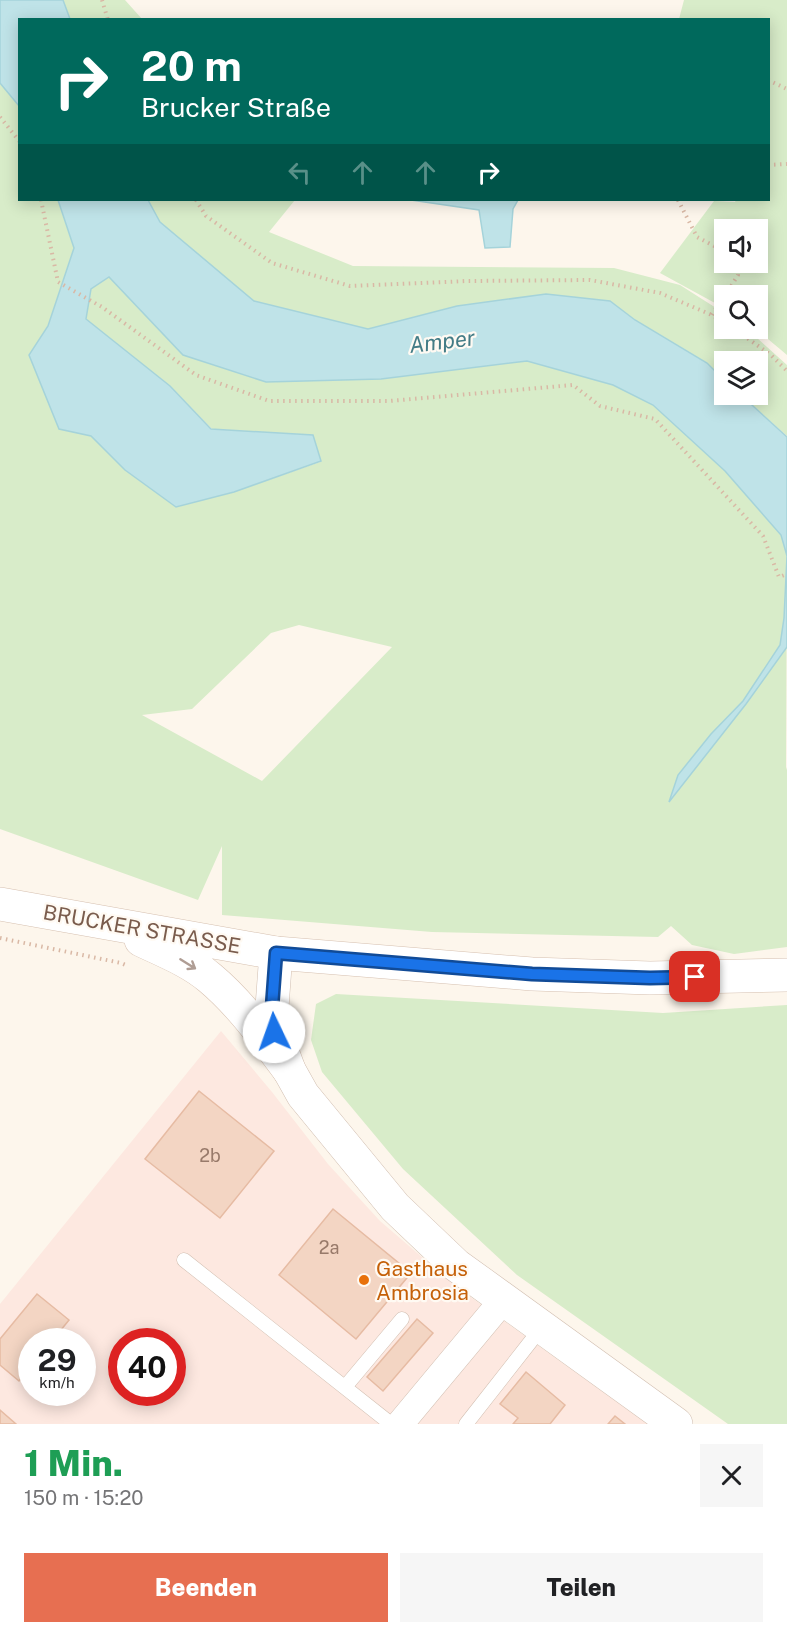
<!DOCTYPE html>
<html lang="de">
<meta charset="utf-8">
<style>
body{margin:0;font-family:"Public Sans",sans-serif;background:#f6f6f6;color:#202124;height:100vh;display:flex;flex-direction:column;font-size:22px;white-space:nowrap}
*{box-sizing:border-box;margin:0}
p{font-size:20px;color:#757577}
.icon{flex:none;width:33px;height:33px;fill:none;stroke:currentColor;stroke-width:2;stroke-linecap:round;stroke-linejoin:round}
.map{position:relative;height:1424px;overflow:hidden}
.details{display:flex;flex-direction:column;background:#fff;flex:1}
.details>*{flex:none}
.guide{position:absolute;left:18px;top:18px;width:752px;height:183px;border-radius:0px;box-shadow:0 3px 15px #0003;background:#00695c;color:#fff;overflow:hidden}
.fabs{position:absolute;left:714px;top:219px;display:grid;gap:12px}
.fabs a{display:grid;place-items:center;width:54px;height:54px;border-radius:0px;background:#fff;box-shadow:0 3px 15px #0003;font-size:30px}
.speed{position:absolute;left:18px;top:1328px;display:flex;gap:12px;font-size:30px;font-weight:700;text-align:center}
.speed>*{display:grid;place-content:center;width:78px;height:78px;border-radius:50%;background:#fff;box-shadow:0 3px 15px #0003;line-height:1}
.speed small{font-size:15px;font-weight:400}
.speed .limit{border:9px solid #d22;background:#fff;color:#111}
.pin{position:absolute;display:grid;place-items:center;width:51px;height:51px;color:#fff;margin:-26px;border-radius:12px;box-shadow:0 3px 9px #0006}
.me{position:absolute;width:66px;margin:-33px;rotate:357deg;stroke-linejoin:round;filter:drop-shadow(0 0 4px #0008)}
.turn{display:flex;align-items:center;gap:21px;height:126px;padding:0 24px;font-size:27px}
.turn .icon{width:78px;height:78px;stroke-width:2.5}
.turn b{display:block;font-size:42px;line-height:51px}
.lanes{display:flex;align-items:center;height:57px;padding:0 24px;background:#0003;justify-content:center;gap:30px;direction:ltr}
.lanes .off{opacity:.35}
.round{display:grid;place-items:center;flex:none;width:63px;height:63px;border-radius:0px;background:#f6f6f6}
.overview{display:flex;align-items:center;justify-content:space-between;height:102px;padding:0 24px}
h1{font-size:36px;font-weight:800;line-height:45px;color:#1e9e55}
.primary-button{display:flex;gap:12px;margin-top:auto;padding:12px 24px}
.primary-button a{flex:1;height:69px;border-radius:0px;background:#e76f51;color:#fff;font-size:24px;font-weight:800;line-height:69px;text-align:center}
.primary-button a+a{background:#f6f6f6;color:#202124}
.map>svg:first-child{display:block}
</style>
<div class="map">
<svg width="787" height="1424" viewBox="0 0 787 1424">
<rect width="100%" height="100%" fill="#fdf6ec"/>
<path fill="#fde8e0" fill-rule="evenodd" d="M221,1031L272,1092L328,1164L380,1221L458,1288L648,1424H0V1304ZM32,1341H82V1392H32ZM122,1341H172V1392H122Z"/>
<path fill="#d8ecc9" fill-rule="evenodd" d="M63,0H125L142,19H70Z
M684,0H787V355L756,329L758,328V296H724V308L660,273L714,201L735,202L736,200H768V20L679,19ZM724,230H758V262H724Z
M0,83L19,106L20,200H58L74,248L48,326L29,355L59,428L91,436L125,470L176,507L234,492L320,462L313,435L212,429L170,386L86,319L90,289L109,277L183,355L381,379L527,361L613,385L653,405L725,471L781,535L787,539L786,767L787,770V947L734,954L692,945L671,926L658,937L432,932L222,915V846L198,900L0,829ZM299,625L392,647L262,781L142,715L192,709L271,633Z
M148,200H295L269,232L353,266L614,268L680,285L724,313V328L747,329L787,365V436L741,395L758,394V362H724V380L708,365L635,320L610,301L546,294L457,306L368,329L254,301L160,222Z
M336,994L663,1013L787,1005V1424H728L517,1275L403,1169L322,1072L311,1040L316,1004Z"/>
<path fill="#bfe3e8" stroke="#a5d3da" stroke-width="1.5" d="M0,0H63L70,19L20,20L19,106L0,83Z
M58,200H148L160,222L254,301L368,329L457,306L546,294L610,301L635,320L707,363L724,380V394L741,395L787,437V647L746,704L669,802L678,775L711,734L743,701L780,645L784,618L787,556L781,535L725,471L653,405L613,385L527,361L381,379L266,382L183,355L109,277L91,289L86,319L170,386L211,429L313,435L321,461L234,492L176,507L125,470L91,436L59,429L29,355L48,326L74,248Z
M411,200H518L513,209L510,247L485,248L479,210Z"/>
<path fill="#f3d5c3" stroke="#e6bba3" stroke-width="1.5" d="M199,1091L274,1151L220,1218L145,1159Z
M333,1209L411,1273L356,1339L279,1275Z
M37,1294L69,1320L52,1341H32V1366L19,1381L0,1365V1339Z
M417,1319L433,1333L383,1391L367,1377Z
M526,1372L565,1405L550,1424H513L518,1418L500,1404Z
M0,1410L16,1424H0Z
M615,1416L625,1424H608Z"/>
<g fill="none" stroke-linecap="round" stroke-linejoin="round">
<g stroke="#d1beb0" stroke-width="15">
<path id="service" d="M184,1260L391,1424
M345,1387L402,1319
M466,1424L542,1327"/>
</g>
<g stroke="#d1beb0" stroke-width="28">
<path id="minor" d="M400,1424L504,1299"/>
</g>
<g stroke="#d1beb0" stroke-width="34">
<path id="tertiary" d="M276,953L272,1007L275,1032L289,1070L303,1095L395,1207L456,1265L676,1424"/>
</g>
<g stroke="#d6c0b0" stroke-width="34">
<path id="secondary" d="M0,904L276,953L532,974L650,978L787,975
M141,940C164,951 190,961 210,978C241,1004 265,1038 289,1070"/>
</g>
<path stroke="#d9b8a5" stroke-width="4" stroke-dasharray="1.5 4.5" stroke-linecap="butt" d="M102,0L108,20
M768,80L787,89
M0,117L20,142
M768,165L787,164
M41,200L58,282L102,307L196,375L269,401H389L573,385L600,406L655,419L763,536L779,577L787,574
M196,200L206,216L272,263L350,286L467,281L590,280L660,293L712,315L724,323
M678,200L697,237L724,251
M725,296L738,275V262
M712,315L724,296
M733,328L771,355L787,371
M0,938L121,963L128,966"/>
<use href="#service" stroke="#fff" stroke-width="14"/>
<use href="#minor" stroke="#fff" stroke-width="27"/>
<use href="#tertiary" stroke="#fff" stroke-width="33"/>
<use href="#secondary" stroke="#fff" stroke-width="33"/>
</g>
<defs><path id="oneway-shaft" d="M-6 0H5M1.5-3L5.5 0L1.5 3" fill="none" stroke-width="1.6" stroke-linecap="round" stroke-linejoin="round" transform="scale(1.5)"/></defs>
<use stroke="#af9d94" href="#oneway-shaft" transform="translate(188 964) rotate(32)"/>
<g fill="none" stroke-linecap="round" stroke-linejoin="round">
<g stroke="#114b97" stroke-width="15">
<path id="route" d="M274,1032L272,1007L276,953L532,974L650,978L695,977"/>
</g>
<use href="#route" stroke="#1a73e8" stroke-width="10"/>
</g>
<circle fill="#e8710a" stroke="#fffaf3" stroke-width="2" cx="364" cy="1280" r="6"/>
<g text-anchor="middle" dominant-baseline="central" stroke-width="4.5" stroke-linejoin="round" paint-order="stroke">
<g font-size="18" fill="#987a6a">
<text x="210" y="1155">2b</text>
<text x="329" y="1247">2a</text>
</g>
<g font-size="21" fill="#7a5c4d" stroke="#fffaf3">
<text transform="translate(142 929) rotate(10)">BRUCKER STRASSE</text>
</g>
<g font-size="21" fill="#c56008" stroke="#fffaf3" text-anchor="start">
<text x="376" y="1268">Gasthaus<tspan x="376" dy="24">Ambrosia</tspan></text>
</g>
<g font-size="22" font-style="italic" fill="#437c86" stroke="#fffaf3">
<text transform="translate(442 341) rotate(-7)">Amper</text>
</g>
</g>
</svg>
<div class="fabs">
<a><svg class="icon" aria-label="sound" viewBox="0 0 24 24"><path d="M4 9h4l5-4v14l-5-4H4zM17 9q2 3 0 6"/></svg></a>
<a><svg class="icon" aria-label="search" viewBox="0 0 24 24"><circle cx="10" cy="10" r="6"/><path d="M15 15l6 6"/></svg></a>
<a><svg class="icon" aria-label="layers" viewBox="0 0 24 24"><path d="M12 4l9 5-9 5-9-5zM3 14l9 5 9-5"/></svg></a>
</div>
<div class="speed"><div>29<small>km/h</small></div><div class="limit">40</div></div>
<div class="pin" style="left:695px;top:977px;background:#d93025"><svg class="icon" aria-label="arrive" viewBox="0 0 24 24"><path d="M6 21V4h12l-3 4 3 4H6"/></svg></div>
<svg class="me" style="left:274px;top:1032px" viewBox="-20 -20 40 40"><circle r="19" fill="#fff"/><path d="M0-13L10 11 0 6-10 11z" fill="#1a73e8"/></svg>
<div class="guide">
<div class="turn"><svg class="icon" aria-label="right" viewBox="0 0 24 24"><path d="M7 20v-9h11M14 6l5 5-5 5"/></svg><div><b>20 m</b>Brucker Straße</div></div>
<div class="lanes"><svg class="icon off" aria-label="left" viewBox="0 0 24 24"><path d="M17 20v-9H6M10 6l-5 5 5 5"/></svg><svg class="icon off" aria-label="ahead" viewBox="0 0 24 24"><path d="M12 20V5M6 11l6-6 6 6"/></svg><svg class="icon off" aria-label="ahead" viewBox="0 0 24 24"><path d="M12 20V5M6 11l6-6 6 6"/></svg><svg class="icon" aria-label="right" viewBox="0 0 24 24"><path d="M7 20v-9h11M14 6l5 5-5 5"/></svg></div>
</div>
</div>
<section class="details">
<div class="overview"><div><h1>1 Min.</h1><p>150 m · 15:20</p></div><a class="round"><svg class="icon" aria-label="close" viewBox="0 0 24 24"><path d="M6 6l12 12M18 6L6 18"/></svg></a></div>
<div class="primary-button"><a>Beenden</a><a>Teilen</a></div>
</section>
